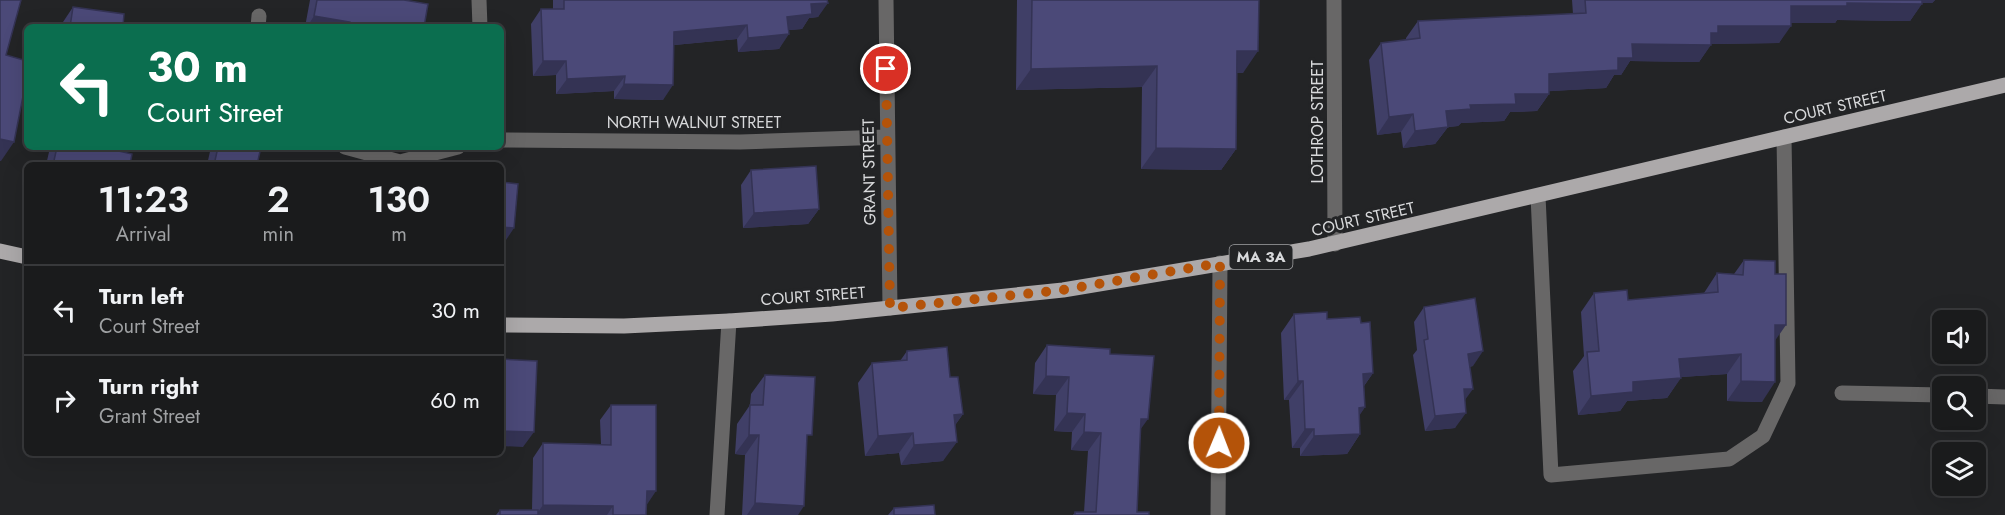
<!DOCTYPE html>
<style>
body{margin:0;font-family:Jost,sans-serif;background:#272829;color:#f1f3f6;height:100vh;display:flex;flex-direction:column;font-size:22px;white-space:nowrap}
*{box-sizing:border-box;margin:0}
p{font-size:20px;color:#9fa1a3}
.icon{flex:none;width:33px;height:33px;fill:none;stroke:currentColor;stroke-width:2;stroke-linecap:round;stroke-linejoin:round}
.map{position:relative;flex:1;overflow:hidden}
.panel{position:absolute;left:24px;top:162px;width:480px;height:294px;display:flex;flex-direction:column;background:#1a1b1c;border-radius:9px;box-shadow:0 6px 24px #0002,0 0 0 2px #38393b}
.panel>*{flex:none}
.top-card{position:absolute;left:24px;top:24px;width:480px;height:126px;border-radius:9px;box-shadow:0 6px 24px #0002,0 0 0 2px #38393b;background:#0b6e4f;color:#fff;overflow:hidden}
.buttons{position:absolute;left:1932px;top:310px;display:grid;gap:12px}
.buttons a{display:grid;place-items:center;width:54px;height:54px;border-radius:9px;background:#1a1b1c;box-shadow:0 6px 24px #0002,0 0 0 2px #38393b;font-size:30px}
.pin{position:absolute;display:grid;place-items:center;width:51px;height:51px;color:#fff;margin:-26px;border:3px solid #fff;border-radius:50%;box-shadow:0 2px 6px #0007}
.me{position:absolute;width:66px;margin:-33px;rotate:1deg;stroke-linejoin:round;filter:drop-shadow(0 0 4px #0008)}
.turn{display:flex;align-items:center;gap:21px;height:126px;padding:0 24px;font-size:27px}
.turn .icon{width:78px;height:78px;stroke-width:2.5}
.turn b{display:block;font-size:42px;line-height:51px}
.eta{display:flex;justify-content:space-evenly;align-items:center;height:102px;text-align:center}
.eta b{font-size:36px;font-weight:600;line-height:42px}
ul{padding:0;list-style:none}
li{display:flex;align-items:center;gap:18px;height:90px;padding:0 24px;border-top:2px solid #38393b}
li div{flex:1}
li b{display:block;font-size:22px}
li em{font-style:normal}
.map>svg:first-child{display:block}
</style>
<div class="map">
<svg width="2005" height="515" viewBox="0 0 2005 515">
<rect width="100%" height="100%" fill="#232426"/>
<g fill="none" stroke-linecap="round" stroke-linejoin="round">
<path stroke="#686767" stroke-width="15" d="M479,0L480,27
M886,0L890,308
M1334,0L1335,244
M258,27L259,16
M501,140L740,142L886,137
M345,147L400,162L458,147
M1538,196L1551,475L1729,459L1763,436L1788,383L1784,137
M1842,393L1942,395
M1976,396L2005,397
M717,515L729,321
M1218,515L1220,263"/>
<path stroke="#aca9aa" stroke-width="15" d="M0,251L27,257
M501,325L624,326L729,321L832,314L1063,290L1309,249L2005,85"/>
</g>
<path fill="#403f67" d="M310,0H404L424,27H305Z
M553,0H827L818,17L809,18L802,29L789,30L779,49L738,52L737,39L674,45L663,100L614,99V91L556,94V75L533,76L531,24L541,9H553Z
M1017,0H1259L1243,73H1237L1236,149L1221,170L1141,169L1142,87L1016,90Z
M1572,0H1935L1932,3H1922L1910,21L1837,20L1835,23H1791L1779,43L1711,44L1699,62L1630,61L1621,75H1614L1606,88L1549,91V94L1537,111L1510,112L1504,121L1461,123L1458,126L1448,127L1435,144L1403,148L1401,132L1377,135L1369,60L1381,43L1406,40V38L1418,21L1573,14Z
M73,7L123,26L130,27H62L63,22Z
M53,147H101L130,165H46L49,152Z
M211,147H261L257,165H207Z
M751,170L819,209L808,224L743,228L741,185Z
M1744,260L1775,340L1762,402L1727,401V374L1681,377L1667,398L1627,401L1620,411L1578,415L1573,371L1584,356L1581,312L1594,293L1628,300L1704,293L1717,273L1734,274Z
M1424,307L1473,366L1469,367L1465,401L1455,428L1425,431L1413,355L1417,350L1414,322Z
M1294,314L1361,323L1373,373L1364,386L1365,407L1359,415L1360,434L1347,454L1300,456V448H1292L1289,400H1284L1281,333Z
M1047,345L1110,354L1140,430L1137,512L1149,515H1073L1075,512H1084L1088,451L1071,450L1072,432L1054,431L1056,395L1033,394L1035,363Z
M907,351L950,377L963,414L955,425L943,461L901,465L899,453L865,456L858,383L872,363L900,361Z
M765,375L807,442L798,515H742L745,455L735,454L737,424L750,405L751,394Z
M611,405L646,505V515H496L500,510H532L533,458L543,443L601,444L600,420Z
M894,508L935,515H888Z"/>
<path fill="#343354" d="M1912,0H1935L1932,3H1910Z
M828,3L818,17L809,18L802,29L777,31L787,17L811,4Z
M1847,3L1922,4L1910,21L1837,20L1835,23H1779L1791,6Z
M314,16L350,22L346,27H307Z
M747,25L737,39L664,46L674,32Z
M1718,26H1791L1779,43L1710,44L1711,45L1699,62L1630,61L1621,75H1614L1606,88L1536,92L1549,74L1618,58L1632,44L1711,33Z
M789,34L779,49L738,52L748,38Z
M1237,51H1258L1243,73H1222Z
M543,61H566L556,75L533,76Z
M1157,66L1142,87L1016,90L1031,69Z
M625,76L614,91L556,94L567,79Z
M624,84L673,85L663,100L614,99Z
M1515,94H1549L1537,111L1510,112L1504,121L1461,123L1458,126L1448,127L1435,144L1403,148L1415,131L1446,111Z
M1413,114L1401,132L1377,135L1389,117Z
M0,139L14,142L1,161H0Z
M1156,148L1236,149L1221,170L1141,169Z
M819,209L808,224L743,228L754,213Z
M501,227L514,228L504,243H501Z
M1775,325H1786L1772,345Z
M1483,351L1473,366L1457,369L1468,354Z
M1741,354L1727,374L1666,378L1679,359Z
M1373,373L1359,393L1363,374Z
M1046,376L1069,377L1056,395L1033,394Z
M1681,378L1667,398L1627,401L1620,411L1578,415L1591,396L1633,382Z
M1298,381H1303L1289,400H1284Z
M1741,381L1775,382L1762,402L1727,401Z
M1464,389H1473L1462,404Z
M1365,407L1352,427L1359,408Z
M1067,413L1085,414L1072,432L1054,431Z
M1466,413L1455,428L1425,431L1435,416Z
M963,414L949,434L954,415Z
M1141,419H1148L1135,437Z
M1305,429H1314L1300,448H1292Z
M501,431L534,432L523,447L501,446Z
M1084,432L1101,433L1088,451L1071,450Z
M913,433L899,453L865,456L878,436Z
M1360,434L1347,454L1300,456L1314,436Z
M749,435H759L745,455L735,454Z
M957,442L943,461L901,465L914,445Z
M647,491H656L646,506Z
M755,503L804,506L798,515H747Z
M543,505L613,506L607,515H536Z"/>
<path fill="#4b4978" stroke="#343354" stroke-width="1.5" d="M0,0H21L6,55L27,61V76L14,142L0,139Z
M317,0H404L428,4L424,27H349L350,22L314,16Z
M564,0H827L828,3L811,4L812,14L787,17L789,34L748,38L747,25L674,32L673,85L624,84L625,76L567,79L566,61H543L541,9H564Z
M1032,0H1259L1258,51H1237L1236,149L1156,148L1157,66L1031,69Z
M1585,0H1922V4L1847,3V6H1791V26H1718V33H1711V45L1632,44L1633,58H1618V70L1549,74V94H1515L1516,104L1470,105L1471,109L1446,111L1448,127L1415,131L1413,114L1389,117L1381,43L1420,38L1418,21L1586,13Z
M73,7L124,14L123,26L130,27H70Z
M57,147H101L132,154L130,165H53Z
M218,147H261L257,165H214Z
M816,166L819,209L754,213L751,170Z
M501,182L518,184L514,228L501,227Z
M1744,260L1775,261V274H1786V325H1775V382L1741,381V354L1679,359L1681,378L1633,382V392L1591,396L1587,352L1599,351L1594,293L1627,290L1628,300L1718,292L1717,273L1743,275Z
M1475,298L1483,351L1468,354L1473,389H1464L1466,413L1435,416L1424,340L1428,339L1424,307Z
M1327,312V319L1360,317L1361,323L1370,322L1373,373L1363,374L1365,407L1359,408L1360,434L1314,436V429H1305L1303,381H1298L1294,314Z
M1047,345L1110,349V354L1154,356L1148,419H1141L1137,512H1149V515H1075V512H1096L1101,433L1084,432L1085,414L1067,413L1069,377L1046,376Z
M947,347L950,377H958L963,414L954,415L957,442L914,445L913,433L878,436L872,363L907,360V351Z
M501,359L537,361L534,432L501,431Z
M765,375L815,377L812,435H807L804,506L755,503L759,435H749L750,405H763Z
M611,405H656V491H647L646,515H613V506L543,505V443L611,445Z
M934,505L935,515H894V508Z
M500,510H538V515H500Z"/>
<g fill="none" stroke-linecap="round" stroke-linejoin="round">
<path stroke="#b45309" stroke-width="10" stroke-dasharray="0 18" d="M886,69L890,308L1063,290L1220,263L1219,443"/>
</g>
<g text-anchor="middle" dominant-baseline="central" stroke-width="6" stroke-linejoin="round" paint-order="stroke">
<rect fill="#232426" stroke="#a2a3a5" stroke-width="1.5" x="1229.5" y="245" width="63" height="24" rx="4.5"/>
<g font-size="15" font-weight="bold" fill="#d8d9db">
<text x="1261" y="257">MA 3A</text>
</g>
<g font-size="16" fill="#d8d9db" stroke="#232426">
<text transform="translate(1835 107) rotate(-13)">COURT STREET</text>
<text x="694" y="122">NORTH WALNUT STREET</text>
<text transform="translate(1317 122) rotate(-90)">LOTHROP STREET</text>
<text transform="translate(869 172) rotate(-91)">GRANT STREET</text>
<text transform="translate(1363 219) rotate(-13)">COURT STREET</text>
<text transform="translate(813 296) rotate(-4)">COURT STREET</text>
</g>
</g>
</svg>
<div class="buttons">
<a><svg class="icon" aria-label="sound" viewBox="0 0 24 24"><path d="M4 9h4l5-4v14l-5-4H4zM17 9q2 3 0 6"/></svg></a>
<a><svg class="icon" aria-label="search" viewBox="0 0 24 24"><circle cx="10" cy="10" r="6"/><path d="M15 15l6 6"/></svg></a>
<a><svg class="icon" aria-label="layers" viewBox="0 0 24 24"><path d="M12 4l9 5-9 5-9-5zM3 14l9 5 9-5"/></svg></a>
</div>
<div class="pin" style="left:886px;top:69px;background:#d93025"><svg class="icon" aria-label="arrive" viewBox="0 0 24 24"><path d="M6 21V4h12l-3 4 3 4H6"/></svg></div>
<svg class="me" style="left:1219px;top:443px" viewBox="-20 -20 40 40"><circle r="17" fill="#b45309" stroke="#fff" stroke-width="3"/><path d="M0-11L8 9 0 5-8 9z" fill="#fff"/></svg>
<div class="top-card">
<div class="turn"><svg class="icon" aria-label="left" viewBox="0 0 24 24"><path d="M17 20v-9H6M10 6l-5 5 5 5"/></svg><div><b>30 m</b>Court Street</div></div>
</div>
<section class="panel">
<div class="eta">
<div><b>11:23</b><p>Arrival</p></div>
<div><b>2</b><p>min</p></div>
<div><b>130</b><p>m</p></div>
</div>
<ul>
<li><svg class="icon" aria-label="left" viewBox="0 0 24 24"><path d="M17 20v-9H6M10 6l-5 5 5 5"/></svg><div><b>Turn left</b><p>Court Street</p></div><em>30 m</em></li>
<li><svg class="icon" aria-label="right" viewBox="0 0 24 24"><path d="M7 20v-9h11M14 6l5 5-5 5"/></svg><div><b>Turn right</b><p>Grant Street</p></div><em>60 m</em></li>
</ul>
</section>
</div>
